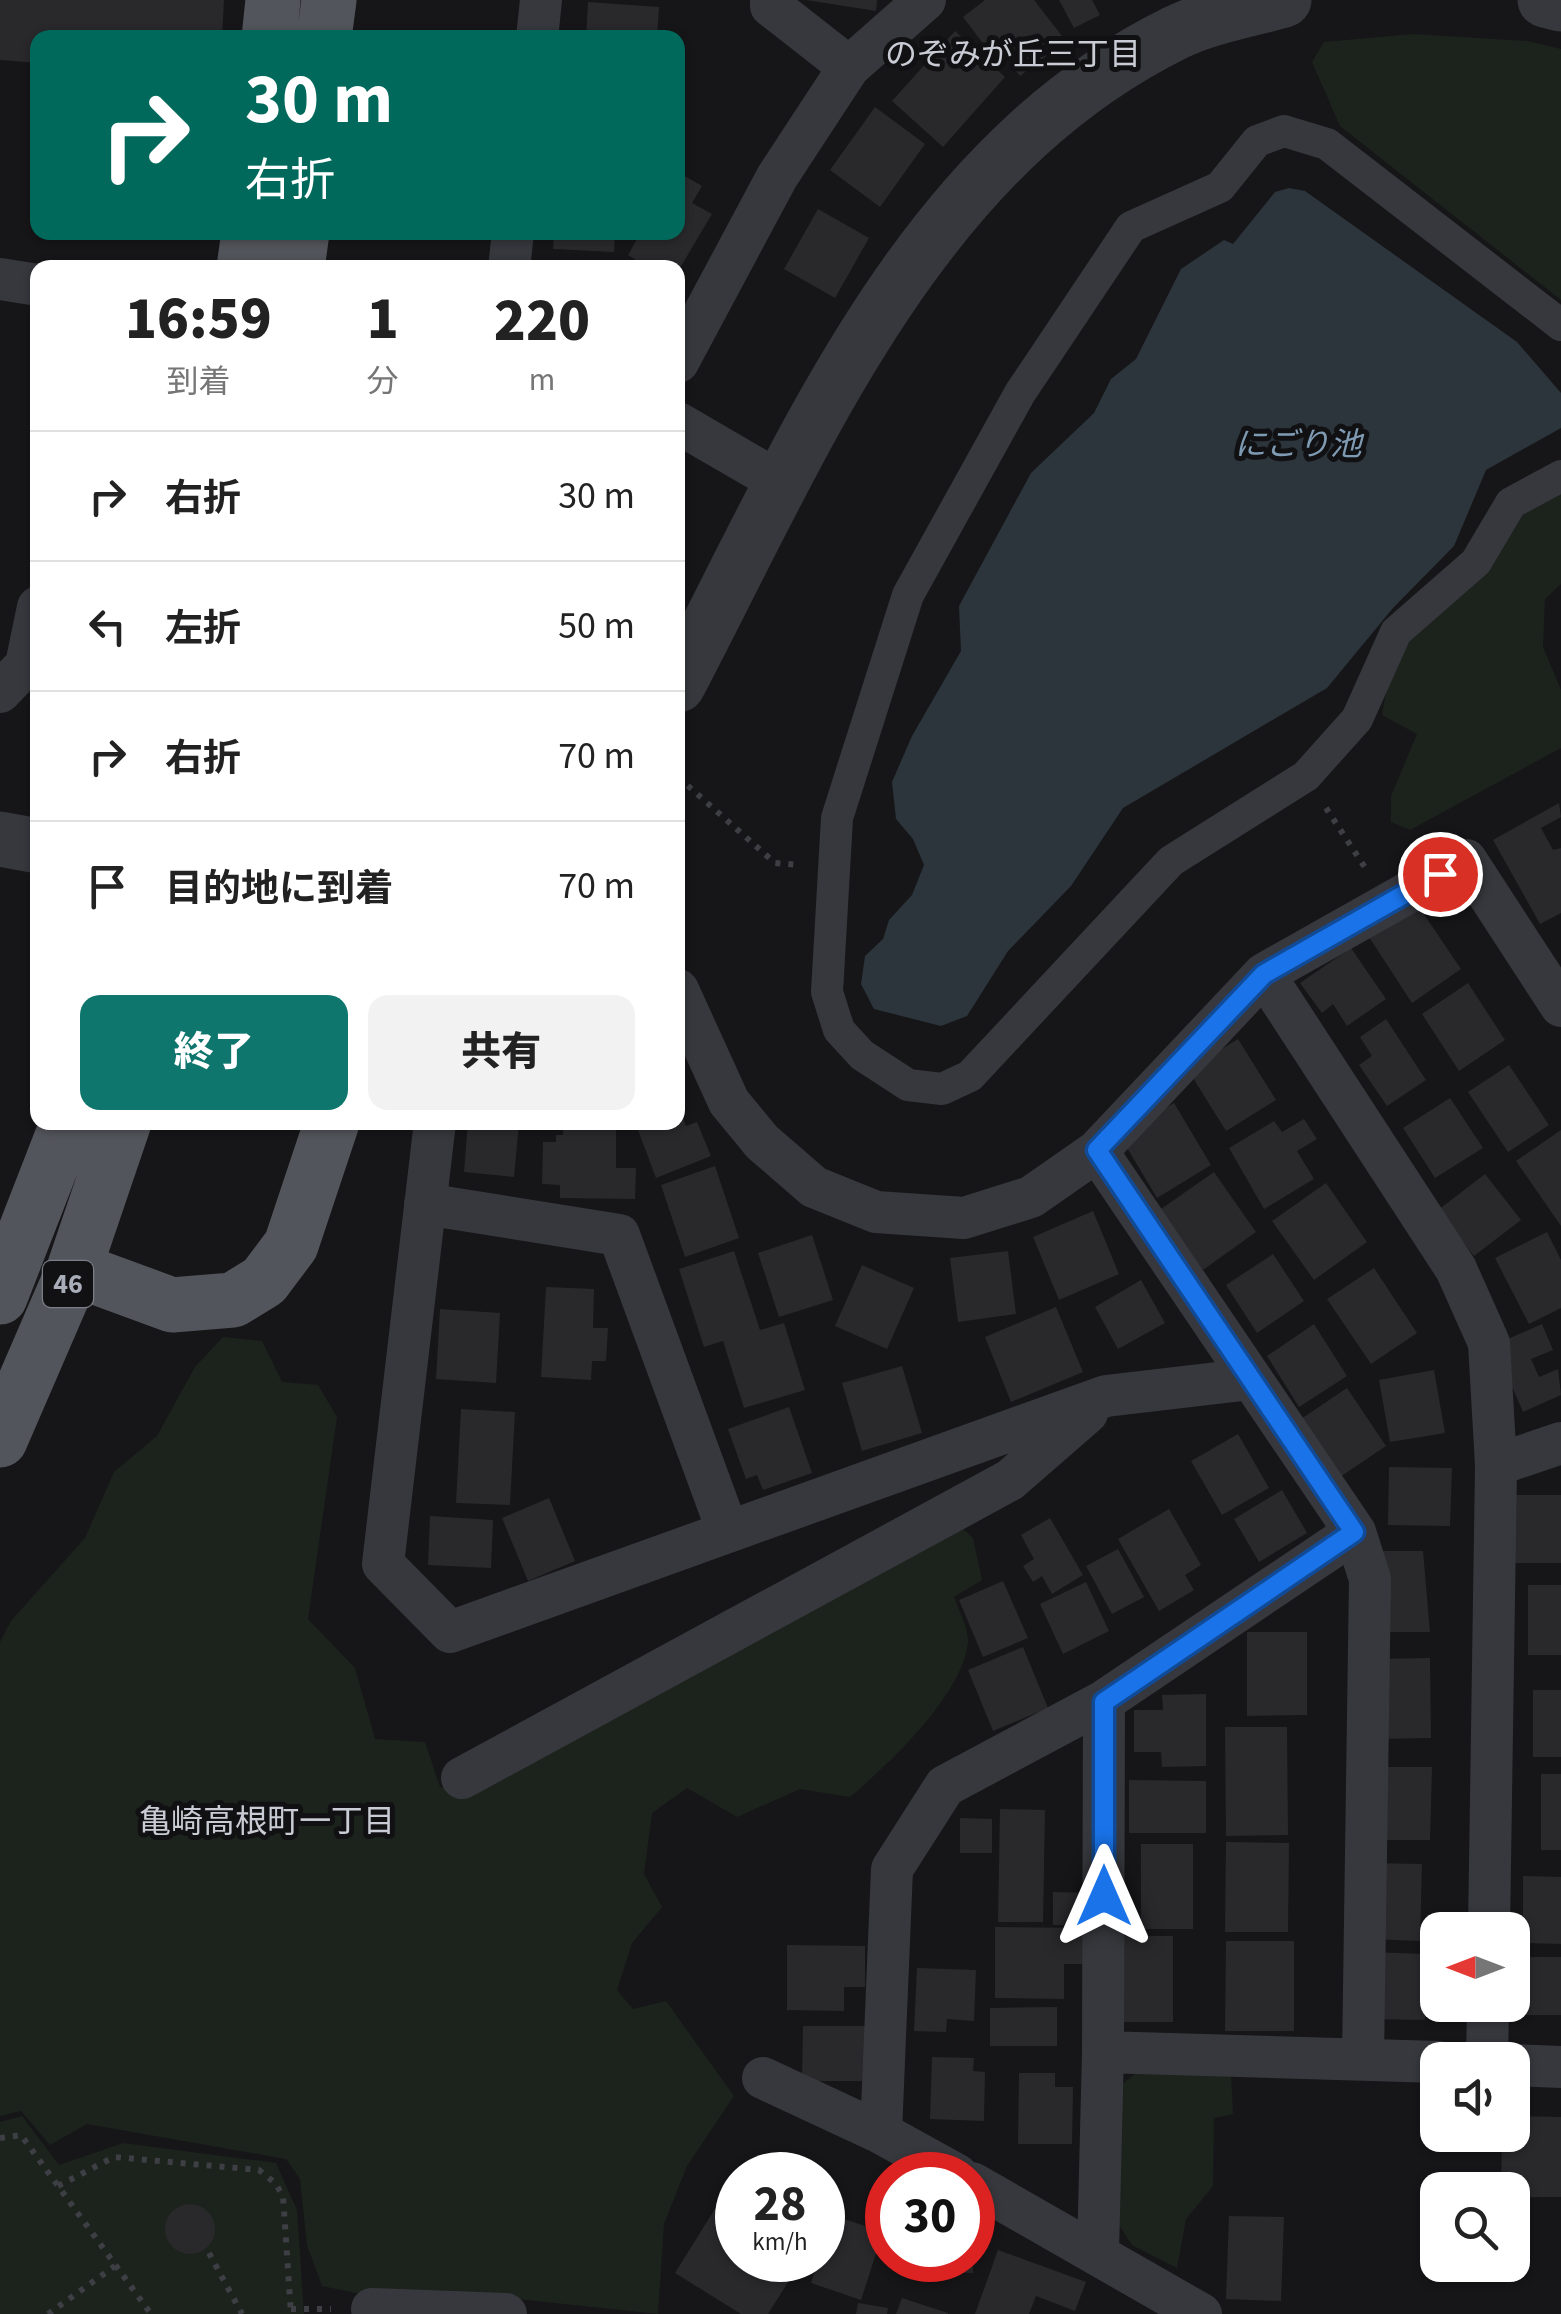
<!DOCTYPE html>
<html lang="ja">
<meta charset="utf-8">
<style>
body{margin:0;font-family:"Source Sans 3","Noto Sans JP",sans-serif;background:#f2f2f2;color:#222;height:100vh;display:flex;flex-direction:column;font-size:38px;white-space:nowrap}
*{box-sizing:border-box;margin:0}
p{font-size:32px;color:#767676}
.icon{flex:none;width:55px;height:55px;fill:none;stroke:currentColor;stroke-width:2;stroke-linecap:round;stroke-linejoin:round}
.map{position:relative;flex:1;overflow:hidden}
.side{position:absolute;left:30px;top:260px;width:655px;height:870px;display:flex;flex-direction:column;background:#fff;border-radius:20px;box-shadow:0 2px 8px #0004}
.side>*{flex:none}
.top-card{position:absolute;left:30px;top:30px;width:655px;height:210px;border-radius:20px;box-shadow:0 2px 8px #0004;background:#00695c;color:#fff;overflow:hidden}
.needle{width:65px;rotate:270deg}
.tools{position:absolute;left:1420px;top:1912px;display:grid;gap:20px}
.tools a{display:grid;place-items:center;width:110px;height:110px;border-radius:20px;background:#fff;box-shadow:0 2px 8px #0004;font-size:50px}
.speed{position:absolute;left:715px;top:2152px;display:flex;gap:20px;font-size:50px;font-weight:700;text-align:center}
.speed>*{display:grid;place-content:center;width:130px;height:130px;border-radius:50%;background:#fff;box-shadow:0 2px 8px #0004;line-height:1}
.speed small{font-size:25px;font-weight:400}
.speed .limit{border:15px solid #d22;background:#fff;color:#111}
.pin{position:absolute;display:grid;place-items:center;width:85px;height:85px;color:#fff;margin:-42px;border:5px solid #fff;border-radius:50%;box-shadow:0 2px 10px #0007}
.me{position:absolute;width:110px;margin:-55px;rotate:0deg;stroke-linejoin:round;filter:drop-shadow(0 0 8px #0008)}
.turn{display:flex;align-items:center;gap:35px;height:210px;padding:0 50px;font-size:45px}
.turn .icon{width:130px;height:130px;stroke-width:2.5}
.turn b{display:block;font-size:70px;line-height:85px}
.eta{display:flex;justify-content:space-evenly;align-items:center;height:170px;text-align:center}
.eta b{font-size:60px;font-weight:800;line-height:70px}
.primary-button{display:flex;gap:20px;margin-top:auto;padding:20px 50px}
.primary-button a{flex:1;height:115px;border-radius:20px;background:#0f766e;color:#fff;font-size:40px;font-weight:800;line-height:115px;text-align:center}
.primary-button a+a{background:#f2f2f2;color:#222}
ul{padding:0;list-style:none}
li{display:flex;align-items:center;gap:30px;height:130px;padding:0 50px;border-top:2px solid #e0e0e0}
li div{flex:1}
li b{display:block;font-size:38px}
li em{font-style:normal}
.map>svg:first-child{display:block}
</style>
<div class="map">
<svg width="1561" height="2314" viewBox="0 0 1561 2314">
<rect width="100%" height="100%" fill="#161618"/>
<path fill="#1c231d" d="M1413,34L1527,41L1561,49V300L1340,126L1312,62L1324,42Z
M1561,487V584L1545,599L1543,647L1561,690V748L1410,830L1391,822V796L1417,734L1382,715L1389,675L1405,633L1518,510Z
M223,1337L262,1341L282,1382L318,1385L337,1417L308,1619L355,1668L375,1739L425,1742L440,1787L464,1793L956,1522L973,1538L982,1580L954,1597C958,1609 969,1629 968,1642C962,1696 889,1764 850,1797L800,1789L737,1817L687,1788L652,1813L644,1874L662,1907L632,1943L617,1990L633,2009L666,2001L734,2096L687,2166L664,2224L658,2314L489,2296L365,2295L322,2286L307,2245L300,2179L286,2159L87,2124L50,2145L21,2111L0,2116V1642L11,1621L85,1538L114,1472L157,1436L195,1367Z
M1139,2071L1231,2074L1233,2114L1214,2118L1213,2186L1186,2219L1177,2268L1132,2245L1119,2225L1121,2085Z
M22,2116L59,2165L123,2143L276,2163L297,2210L304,2314H0V2122Z"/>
<path fill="#2c353c" d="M1289,188L1305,191L1517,342L1561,393V428L1486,470L1454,546L1393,608L1327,688L1123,808L1071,886L1008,951L967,1016L941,1026L874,1009L861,984L865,956L883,939L889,920L912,895L924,865L913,839L896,819L892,782L912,736L961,651L959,606L1031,473L1094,413L1111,379L1136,359L1181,269L1224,240L1233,244L1275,192Z"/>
<path fill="#29292c" d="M0,0H224L222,38H38V63L0,60Z
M806,0H877L876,11Z
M985,0H1034L1066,41L1020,76L1002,52L994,58L963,17Z
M1059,0H1092L1100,15L1074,28Z
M588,2L659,7L657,38H586Z
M955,31L1005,77L943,147L892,101Z
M875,107L925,144L880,207L830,170Z
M678,172L702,186L692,203L712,214L680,268H649L628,255L641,232H678Z
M818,209L869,238L835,298L784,269Z
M554,232H615L614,252L553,249Z
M1559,803L1561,817L1541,828L1553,850L1561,848V913L1540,924L1493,840Z
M1417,904L1461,969L1412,1003L1369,937Z
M1351,948L1386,999L1347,1026L1333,1004L1322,1013L1300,983Z
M1468,983L1505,1040L1459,1071L1422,1014Z
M1386,1019L1426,1080L1387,1106L1359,1065L1372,1056L1360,1037Z
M1238,1039L1276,1100L1226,1131L1188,1070Z
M1509,1065L1549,1125L1508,1152L1468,1092Z
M1450,1098L1483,1148L1435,1178L1403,1128Z
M678,1103L686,1126L697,1122L711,1156L656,1178L635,1122H678Z
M1174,1103L1211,1165L1157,1198L1120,1136Z
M1304,1119L1317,1139L1297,1151L1314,1179L1264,1209L1229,1148L1274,1121L1282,1132Z
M468,1122H519L514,1177L464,1172Z
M563,1122H616V1168H636L635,1199L560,1198V1185L542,1184L543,1142H556V1135H563Z
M1561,1130V1226L1516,1161Z
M715,1166L739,1238L685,1257L661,1185Z
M1214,1172L1256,1232L1203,1270L1161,1209Z
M1485,1174L1521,1220L1474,1256L1438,1210Z
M1326,1183L1367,1242L1314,1280L1272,1221Z
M1093,1211L1119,1274L1059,1300L1033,1237Z
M1547,1232L1561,1260V1308L1529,1324L1495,1258Z
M812,1235L833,1300L779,1317L758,1253Z
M734,1251L760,1330L784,1323L805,1390L744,1408L723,1341L704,1347L679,1269Z
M1008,1251L1016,1314L958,1322L950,1258Z
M1273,1254L1304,1301L1257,1333L1226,1285Z
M862,1265L914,1288L887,1349L835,1326Z
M1374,1268L1417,1333L1371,1364L1327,1299Z
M1141,1280L1165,1323L1118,1349L1095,1307Z
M546,1287L594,1289L593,1328H608L606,1361H592L591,1380L541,1377Z
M1056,1307L1083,1372L1011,1402L985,1337Z
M440,1309L500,1313L496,1383L436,1379Z
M1314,1324L1347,1376L1299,1407L1267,1356Z
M1542,1324L1553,1350L1531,1359L1539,1377L1558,1369L1561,1395L1523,1412L1494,1345Z
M902,1366L922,1433L862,1451L842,1383Z
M1434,1370L1445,1433L1390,1442L1379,1380Z
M1347,1388L1386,1446L1340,1477L1301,1419Z
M789,1407L812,1473L763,1490L757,1475L746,1479L728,1429Z
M461,1409L515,1412L510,1505L456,1503Z
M1238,1434L1269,1488L1222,1515L1191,1461Z
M1389,1467L1452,1468L1450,1526L1388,1525Z
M1282,1490L1307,1533L1259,1562L1234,1519Z
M1510,1495H1561V1563H1510Z
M549,1498L575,1561L528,1581L502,1518Z
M1169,1509L1201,1565L1185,1575L1194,1590L1159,1611L1118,1539Z
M430,1516L493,1520L491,1568L428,1565Z
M1050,1518L1083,1575L1052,1594L1042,1576L1033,1582L1023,1566L1034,1559L1021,1535Z
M1118,1549L1144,1597L1112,1614L1086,1566Z
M1372,1551H1423L1430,1632H1374Z
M1003,1581L1028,1638L983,1657L959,1600Z
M1086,1582L1109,1631L1063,1654L1040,1604Z
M1528,1585H1561V1655H1528Z
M1247,1632H1307V1715L1247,1716Z
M1023,1647L1048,1708L993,1731L968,1670Z
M1430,1658L1431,1738L1375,1739L1374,1659Z
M1533,1690H1561V1757H1533Z
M1206,1694V1766L1162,1767L1161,1752H1134V1710H1163L1162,1695Z
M1225,1727H1287L1288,1835L1226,1836Z
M1373,1767H1432L1430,1840H1372Z
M1541,1774H1561V1850H1541Z
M1129,1780L1206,1781V1833H1129Z
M1000,1809L1045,1810L1043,1922H998Z
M960,1818L992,1819V1853H960Z
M1226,1842L1289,1843L1288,1932H1225Z
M1141,1844H1193V1929H1141Z
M1370,1863L1422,1864L1420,1941L1369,1939Z
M1523,1876L1561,1877V1944L1523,1943Z
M1053,1892L1094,1893L1093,1926L1053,1925Z
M995,1927L1084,1928V1964H1064V1999L995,1998Z
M1110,1936H1173V2022H1110Z
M1226,1941H1294V2031H1225Z
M787,1945L865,1946V1987H844V2011L787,2010Z
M1370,1952L1426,1954L1425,2020L1369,2019Z
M1512,1957H1561V2015H1508V2005H1512Z
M917,1968L976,1970L974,2021L947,2019L946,2032L914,2031Z
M1057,2007V2046H990V2008Z
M803,2026H867V2081H802Z
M932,2057L974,2058L973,2071L985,2072L984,2121L930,2119Z
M1019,2073H1055V2087H1073L1072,2144H1018Z
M1512,2116L1561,2117V2197H1512V2190H1501L1502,2135H1512Z
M718,2204L738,2217V2260H802L768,2314H741L675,2273Z
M165 2229a25 25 0 1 1 50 0a25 25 0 1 1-50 0Z
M832,2215L883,2232L861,2300L811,2283L818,2260H822Z
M1229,2216L1284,2217L1281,2301L1226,2299Z
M998,2250L1086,2282L1075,2311L1036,2296L1029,2314H975Z
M904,2260H973V2273L904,2272Z
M902,2298L948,2313V2314H896Z
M858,2303L888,2308L887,2314H856Z"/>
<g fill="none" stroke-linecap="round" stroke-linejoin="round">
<path stroke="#3d3f44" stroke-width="6" stroke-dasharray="5 8" stroke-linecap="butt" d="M678,777L775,863L799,865
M1326,808L1366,869
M0,2138L21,2135L151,2314
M58,2186L114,2157L259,2170L275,2183L283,2196L291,2314
M209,2253L242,2314
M291,2309H331
M48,2314L115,2266"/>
<path stroke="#37383d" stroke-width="32" d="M1561,325L1327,144L1284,131L1257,141L1220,187L1131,227L1020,393L908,595L837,818L827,992L839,1030L862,1055L908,1085L942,1089L970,1076L1171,861L1306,776L1357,719L1396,632L1476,562L1511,503L1561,476"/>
<path stroke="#37383d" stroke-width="42" d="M771,0V6L849,67
M537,38L541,0
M509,268L513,232
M0,279L38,285
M678,362L777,177L849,67L925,0
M678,423L783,484
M0,692L26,665L38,607
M1264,974L1456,1269L1489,1343L1496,1465L1561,1443
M678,990L729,1102L762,1142L814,1187L876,1212L964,1218L1031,1197L1097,1151L1264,974L1466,860L1561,1006
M435,1122L383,1564L450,1632L1106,1396L1251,1379
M1097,1151L1355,1532L1370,1579L1363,2058
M425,1204L619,1235L728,1532
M462,1778L1010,1480L1087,1413
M1489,1930L1496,1465
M1103,2052L1104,1701
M1487,2060L1488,2005
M1512,2065L1561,2067
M763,2078L881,2133
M957,2175L881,2133L892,1869L945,1786L1104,1701L1355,1532
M972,2183L1201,2314
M1098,2252L1103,2052L1438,2062
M372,2309L506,2314"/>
<path stroke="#37383d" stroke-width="55" d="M1545,0L1561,4
M678,685C804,445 917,160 1175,33C1207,17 1249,10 1284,0
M0,839L38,846"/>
<path stroke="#53555c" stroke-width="55" d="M269,38L273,0
M324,38L329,0
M244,268L249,232
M297,268L302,232
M74,1269L172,1305L233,1300L264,1281L291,1245L332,1122
M0,1297L68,1122
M0,1440L74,1269L124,1122"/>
</g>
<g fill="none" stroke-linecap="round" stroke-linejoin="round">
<g stroke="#114b97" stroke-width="25">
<path id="route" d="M1104,1896V1702L1354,1532L1097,1150L1264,974L1440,874"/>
</g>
<use href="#route" stroke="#1a73e8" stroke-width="18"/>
</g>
<g text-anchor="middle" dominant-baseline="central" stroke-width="10" stroke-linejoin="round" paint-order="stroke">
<rect fill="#111113" stroke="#7b7e86" stroke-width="2.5" x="43" y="1261" width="50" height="46" rx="8"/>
<g font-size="28" font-weight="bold" fill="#a8adb8">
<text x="68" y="1284">46</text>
</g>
<g font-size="32" fill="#c9ccd4" stroke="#111113">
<text x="1013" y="55">のぞみが丘三丁目</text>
<text x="267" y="1822">亀崎高根町一丁目</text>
</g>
<g font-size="32" font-style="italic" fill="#7f9bb3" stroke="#111113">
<text x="1298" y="445">にごり池</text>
</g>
</g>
</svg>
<div class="tools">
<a><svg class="needle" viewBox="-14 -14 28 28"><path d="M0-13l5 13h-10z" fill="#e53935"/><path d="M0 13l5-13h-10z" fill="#767676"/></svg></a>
<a><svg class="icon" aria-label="sound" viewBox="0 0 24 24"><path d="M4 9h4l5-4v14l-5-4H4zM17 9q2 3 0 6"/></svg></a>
<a><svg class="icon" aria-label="search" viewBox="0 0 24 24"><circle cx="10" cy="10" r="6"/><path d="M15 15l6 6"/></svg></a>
</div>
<div class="speed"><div>28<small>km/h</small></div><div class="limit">30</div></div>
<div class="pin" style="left:1440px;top:874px;background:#d93025"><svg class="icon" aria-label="arrive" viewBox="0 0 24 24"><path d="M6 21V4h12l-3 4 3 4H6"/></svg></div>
<svg class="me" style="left:1104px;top:1896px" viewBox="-20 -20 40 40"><path d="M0-17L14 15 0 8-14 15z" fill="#1a73e8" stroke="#fff" stroke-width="4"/></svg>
<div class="top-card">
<div class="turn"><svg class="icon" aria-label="right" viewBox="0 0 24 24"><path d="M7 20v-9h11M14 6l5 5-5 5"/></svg><div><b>30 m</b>右折</div></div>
</div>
<section class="side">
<div class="eta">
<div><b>16:59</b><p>到着</p></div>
<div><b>1</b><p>分</p></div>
<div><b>220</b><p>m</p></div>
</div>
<ul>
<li><svg class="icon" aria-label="right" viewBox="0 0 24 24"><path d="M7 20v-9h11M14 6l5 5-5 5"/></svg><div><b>右折</b></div><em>30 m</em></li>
<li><svg class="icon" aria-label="left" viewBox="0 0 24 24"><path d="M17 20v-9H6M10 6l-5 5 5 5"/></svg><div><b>左折</b></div><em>50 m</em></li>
<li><svg class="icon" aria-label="right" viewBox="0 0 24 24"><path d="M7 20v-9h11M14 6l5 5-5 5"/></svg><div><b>右折</b></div><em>70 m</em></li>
<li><svg class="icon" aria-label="arrive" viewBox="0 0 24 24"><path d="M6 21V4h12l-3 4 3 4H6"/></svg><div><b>目的地に到着</b></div><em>70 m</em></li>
</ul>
<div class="primary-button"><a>終了</a><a>共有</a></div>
</section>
</div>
